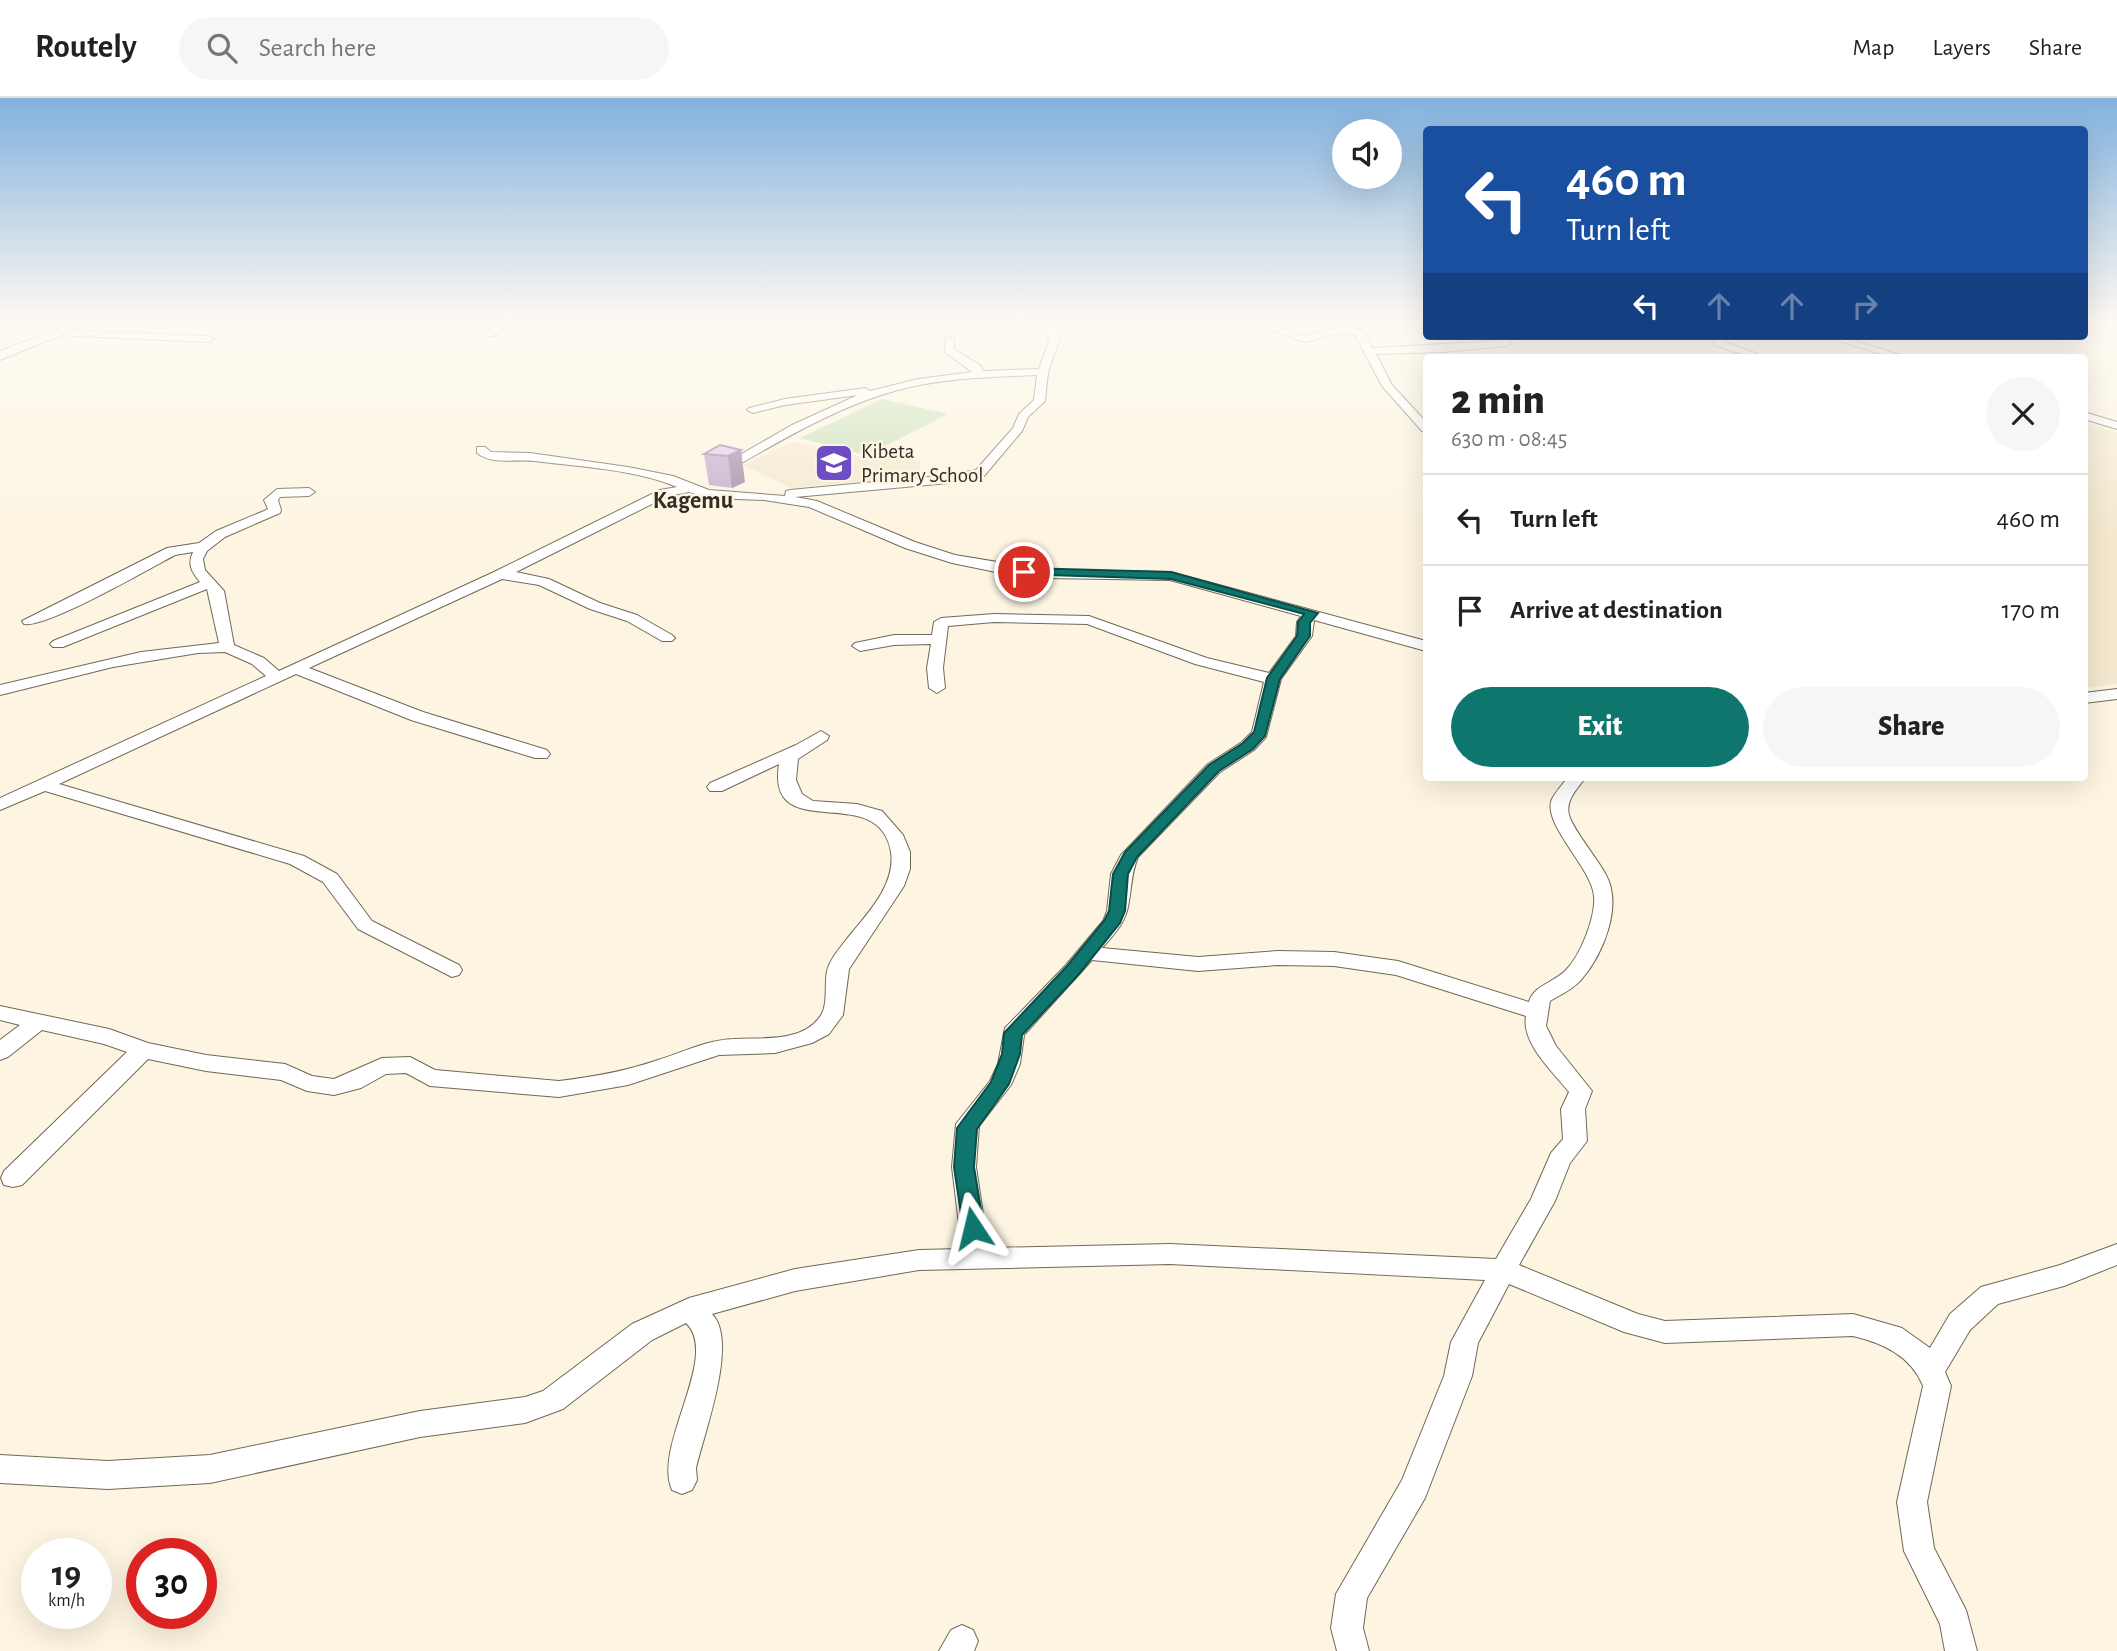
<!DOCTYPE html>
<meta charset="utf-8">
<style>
body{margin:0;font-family:"Alegreya Sans",sans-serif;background:#f6f6f6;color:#222;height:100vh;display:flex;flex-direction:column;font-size:26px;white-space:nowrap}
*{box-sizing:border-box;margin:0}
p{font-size:23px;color:#767676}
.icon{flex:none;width:38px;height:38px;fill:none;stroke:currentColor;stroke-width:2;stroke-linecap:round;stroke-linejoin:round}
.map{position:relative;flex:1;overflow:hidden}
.panel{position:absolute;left:1423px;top:256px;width:665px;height:427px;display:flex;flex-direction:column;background:#fff;border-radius:7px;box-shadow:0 7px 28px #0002}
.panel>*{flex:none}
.banner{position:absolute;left:1423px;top:28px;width:665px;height:214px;border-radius:7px;box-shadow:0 7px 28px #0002;background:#1a4fa0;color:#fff;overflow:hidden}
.fabs{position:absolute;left:1332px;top:21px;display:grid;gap:14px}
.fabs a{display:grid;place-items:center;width:70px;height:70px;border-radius:50%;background:#fff;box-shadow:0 7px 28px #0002;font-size:35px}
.speed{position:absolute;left:21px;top:1440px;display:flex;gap:14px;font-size:35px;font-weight:700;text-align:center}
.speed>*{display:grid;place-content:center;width:91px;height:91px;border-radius:50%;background:#fff;box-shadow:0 7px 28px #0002;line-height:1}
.speed small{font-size:18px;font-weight:400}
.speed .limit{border:10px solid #d22;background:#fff;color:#111}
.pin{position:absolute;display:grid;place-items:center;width:60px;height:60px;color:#fff;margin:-30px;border:4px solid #fff;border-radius:50%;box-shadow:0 2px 7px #0007}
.me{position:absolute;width:77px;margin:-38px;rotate:350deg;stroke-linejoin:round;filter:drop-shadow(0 0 5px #0008)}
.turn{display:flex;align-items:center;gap:24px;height:147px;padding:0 28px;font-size:32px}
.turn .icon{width:91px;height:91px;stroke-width:2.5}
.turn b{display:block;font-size:49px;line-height:60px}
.lanes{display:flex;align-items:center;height:66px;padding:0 28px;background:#0003;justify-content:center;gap:35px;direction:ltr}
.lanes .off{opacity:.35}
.round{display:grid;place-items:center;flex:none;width:74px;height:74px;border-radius:37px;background:#f6f6f6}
.summary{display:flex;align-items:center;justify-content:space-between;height:119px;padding:0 28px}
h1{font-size:42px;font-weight:800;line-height:52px}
.action{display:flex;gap:14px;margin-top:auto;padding:14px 28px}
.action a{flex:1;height:80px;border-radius:42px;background:#0f766e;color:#fff;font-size:28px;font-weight:800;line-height:80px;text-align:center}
.action a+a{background:#f6f6f6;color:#222}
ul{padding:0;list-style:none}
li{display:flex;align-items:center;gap:21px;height:91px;padding:0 28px;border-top:2px solid #e0e0e0}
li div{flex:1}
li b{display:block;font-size:26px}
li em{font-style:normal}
header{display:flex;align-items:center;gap:42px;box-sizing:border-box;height:98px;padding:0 35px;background:#fff;border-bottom:2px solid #e0e0e0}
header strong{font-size:33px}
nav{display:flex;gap:38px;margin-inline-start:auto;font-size:24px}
.search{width:490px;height:63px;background:#f6f6f6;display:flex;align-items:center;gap:18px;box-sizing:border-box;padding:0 24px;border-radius:38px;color:#767676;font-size:26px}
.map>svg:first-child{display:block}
</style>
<header>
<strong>Routely</strong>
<div class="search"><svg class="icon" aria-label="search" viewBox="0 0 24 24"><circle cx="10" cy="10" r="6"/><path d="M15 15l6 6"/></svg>Search here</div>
<nav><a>Map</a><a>Layers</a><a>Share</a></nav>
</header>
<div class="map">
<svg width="2117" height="1553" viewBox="0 0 2117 1553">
<rect width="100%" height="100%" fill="#fdf5e1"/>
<path fill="#f4e9ce" d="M2084,324L2117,335V586L2084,590Z
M793,344L872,361L921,362L917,379L791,390L743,367Z"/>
<path fill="#c9e2b8" d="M882,301L948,316L867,357L800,340Z"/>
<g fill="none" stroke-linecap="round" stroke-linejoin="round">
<g stroke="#706958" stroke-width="2">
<path id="minor" d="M501,222H512L494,238H486V234Z
M1030,222H1041L1053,230L1065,222H1077L1058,236L1060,240L1048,274L1045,303L1028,319L1022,333L984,378L949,385L795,399L817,403L915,444L955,457L1046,472L1171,474L1426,543V553L1314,522L1312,538L1281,581L1266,639L1254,652L1220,674L1138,759C1130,778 1132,794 1127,813C1123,827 1112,839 1102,850L1198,859L1278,853L1334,854L1398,863L1529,904C1533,888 1554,884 1565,873C1580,859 1596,819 1594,798C1592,770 1541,725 1552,701C1556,693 1563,686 1568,679H1586C1578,690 1565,702 1569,717C1573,732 1598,761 1606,777C1623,808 1603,857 1581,882C1573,891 1560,897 1550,903L1546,928L1556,948L1592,993L1585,1011L1587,1043L1570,1065L1555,1103L1519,1167L1638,1216L1665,1223L1853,1216L1902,1230L1930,1250L1950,1216L1981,1189L2060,1167L2117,1146V1167L2064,1188L1998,1206L1970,1232L1945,1274L1951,1288L1927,1404L1934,1450L1966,1512L1977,1553H1945L1940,1526L1904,1453L1897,1404L1923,1288C1911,1258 1883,1245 1853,1238L1665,1245L1624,1234L1509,1186L1478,1245L1472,1278L1425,1400L1367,1500L1363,1530L1369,1553H1337L1331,1530L1336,1496L1402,1382L1444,1278L1451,1244L1485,1182L1170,1166L919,1172L795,1193L712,1216C739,1243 704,1335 696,1370L697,1382L692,1392L682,1396L672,1392C652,1348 721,1258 686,1225L652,1242L563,1311L525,1325L420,1339L210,1385L108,1391L0,1385V1357L108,1363L210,1357L420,1313L525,1299L543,1293L632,1226L689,1200L795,1171L919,1152L962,1151L952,1069L956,1026L990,983L998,966L1005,930L1066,867L1103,823L1107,813L1111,776L1121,757L1208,666L1242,644L1252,634L1264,584L1195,566L1087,526L994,524L948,528L943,570L945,590L937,595L929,590L927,570L931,546L894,547L860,553L852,548L855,545L894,537H932L934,524L941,520L994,516L1089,518L1207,560L1269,575L1296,538L1297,524L1301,518L1170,482L1046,480L1001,475L952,465L905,450L809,409L764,402L708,400L689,394L668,398L516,474L549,481L600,505L637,517L672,537L675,540L672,543H662L627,523L590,511L539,487L502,481L309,570L423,614L547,652L550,656L547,660H535L411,622L296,576L59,686L304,758L337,776L372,823L459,867L462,872L459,877L452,879L358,831L323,784L290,766L45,693L0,712V700L266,578L252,566L225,554L198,555L113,569L0,597V587L141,554L219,545L207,491L63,549H53L50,546L53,543L200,484C192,474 187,467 193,454L175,457C151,470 45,531 24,526L22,523L167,450L199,445L216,433L264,413L268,411L264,402L277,391L309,390L315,394L309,398L280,399L278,402L281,412L280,415L225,439L207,453L203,461L205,472L224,493L234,547L264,560L279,573L494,474L660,392L677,389C634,371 580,369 534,363C515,361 492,367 477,355V349H485L491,354L530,355L628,369L673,378L709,392L785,398L786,393L790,392L949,377L976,372L1013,330L1019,316L1034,302L1037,277C991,279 943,280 898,292C835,309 779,344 722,376H714L712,373L792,327L858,297L785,307L753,315L747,312L749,310L785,301L865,290L870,293L918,281L972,274L945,254L946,240H954V251L981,268L983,273L1039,271L1050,240ZM1092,862L1198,873L1278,867L1334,868L1396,877L1526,918C1521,945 1553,974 1569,994L1561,1011L1563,1041L1551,1055L1531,1101L1496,1161L1170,1146L988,1150L976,1069L979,1028L1011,987L1020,966L1024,937Z
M1243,222H1258L1305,238L1339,229L1363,232L1372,250L1498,243L1493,238H1504L1512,245L1507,248L1443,254L1376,256L1392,287L1426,324V334L1422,333L1382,288L1355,237L1339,235L1305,244Z
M61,232L209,238L214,241L209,244L57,237L56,235Z
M1714,238H1724L1723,243L1760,257L1751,259L1714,247Z
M1824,238H1840L1906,259H1890Z
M2084,314L2117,324V331L2084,321Z
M2117,591V601L2084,605V595Z
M821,633L829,638L827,642L798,661L796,682L802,696L813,703L857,706L882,713L903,737L910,754V771L904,788L849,871L843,917L829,936L812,945L775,955L719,957L628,987L559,999L430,988L406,975L386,976L361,990L334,997L307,993L281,982L206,973L148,961L22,1087L13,1089L4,1087L1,1080L4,1073L127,954L104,946L42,932L8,959L0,962V942L20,927L0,922V908L109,931L148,945L206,957L285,966L312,978L334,981L382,960L410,959L435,972L559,983C593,979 626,973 658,962C684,954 706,942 734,941C761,939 800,945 819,920C829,908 824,888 827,873C830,861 839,851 846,842C865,818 896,788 891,754C879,681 766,750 779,666L722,693H710L707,689L710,685L796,647Z
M962,1527L973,1532L978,1543L974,1553H939L951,1532Z"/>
</g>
<g stroke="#706958" stroke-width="2">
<path id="tertiary" d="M81,222H98L0,262V253Z"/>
</g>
<use href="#minor" fill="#fff" fill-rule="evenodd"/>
<use href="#tertiary" fill="#fff" fill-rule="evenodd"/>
</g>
<path fill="#c3abce" d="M720,347L745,384L732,390L709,387L704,356Z"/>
<path fill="#9f8ba8" d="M741,352L745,384L732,390L728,358Z"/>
<path fill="#e3c7f0" stroke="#9f8ba8" stroke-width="2" d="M720,347L741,352L728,358L704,356Z"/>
<linearGradient id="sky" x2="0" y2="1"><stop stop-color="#82b1de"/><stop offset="0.51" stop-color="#fefaf2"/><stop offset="1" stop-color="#fefaf2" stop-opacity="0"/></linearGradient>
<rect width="2117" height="439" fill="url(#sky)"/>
<path fill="#0f766e" stroke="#0a4d48" stroke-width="2" d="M1024,470L1171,474L1318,515L1310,525V538L1280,581L1265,638L1253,651L1219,673L1137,759L1128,776L1125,813L1120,825L1079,876L1022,937L1020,956L1009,986L977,1031L974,1069L984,1130L981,1136L973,1138L966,1136L963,1130L954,1069L957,1030L991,984L1002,956L1004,935L1067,868L1104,823L1109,813L1113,776L1125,754L1209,667L1243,645L1254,634L1267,580L1297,538L1298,524L1304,516L1171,481L1019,476V471Z"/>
<defs>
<g id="school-square" transform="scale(2.0125)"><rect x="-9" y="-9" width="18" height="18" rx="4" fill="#6e4cc5" stroke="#fdf5e1"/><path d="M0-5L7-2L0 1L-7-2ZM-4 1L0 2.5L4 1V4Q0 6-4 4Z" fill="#fff"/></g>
</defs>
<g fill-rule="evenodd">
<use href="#school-square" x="834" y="365"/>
</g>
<g text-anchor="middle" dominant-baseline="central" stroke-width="5" stroke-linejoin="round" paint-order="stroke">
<g font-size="21" fill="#312e27" stroke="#fdf5e1" text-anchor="start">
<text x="861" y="353">Kibeta<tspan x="861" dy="24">Primary School</tspan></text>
</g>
<g font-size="24" font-weight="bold" fill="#312e27" stroke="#fdf5e1">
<text x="693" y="403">Kagemu</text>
</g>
</g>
</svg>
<div class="fabs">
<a><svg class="icon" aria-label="sound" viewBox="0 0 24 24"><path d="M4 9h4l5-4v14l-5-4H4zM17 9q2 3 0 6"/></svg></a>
</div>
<div class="speed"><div>19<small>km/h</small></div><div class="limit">30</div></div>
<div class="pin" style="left:1024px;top:474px;background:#d93025"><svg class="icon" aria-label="arrive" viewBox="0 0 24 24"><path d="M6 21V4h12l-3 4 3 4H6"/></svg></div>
<svg class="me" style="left:973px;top:1130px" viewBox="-20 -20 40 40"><path d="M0-17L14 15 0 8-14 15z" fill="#0f766e" stroke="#fff" stroke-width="4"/></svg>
<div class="banner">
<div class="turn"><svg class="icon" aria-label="left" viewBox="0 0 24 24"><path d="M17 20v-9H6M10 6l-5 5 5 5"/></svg><div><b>460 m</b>Turn left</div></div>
<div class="lanes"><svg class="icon" aria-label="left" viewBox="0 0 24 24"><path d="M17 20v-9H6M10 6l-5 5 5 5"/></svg><svg class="icon off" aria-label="ahead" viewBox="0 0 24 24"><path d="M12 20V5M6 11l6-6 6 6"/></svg><svg class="icon off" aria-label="ahead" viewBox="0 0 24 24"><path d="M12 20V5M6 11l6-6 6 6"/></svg><svg class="icon off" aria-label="right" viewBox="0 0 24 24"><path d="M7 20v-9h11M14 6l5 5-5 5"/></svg></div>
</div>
<section class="panel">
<div class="summary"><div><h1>2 min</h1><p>630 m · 08:45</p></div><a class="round"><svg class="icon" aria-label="close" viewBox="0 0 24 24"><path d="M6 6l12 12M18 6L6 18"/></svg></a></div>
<ul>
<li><svg class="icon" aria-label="left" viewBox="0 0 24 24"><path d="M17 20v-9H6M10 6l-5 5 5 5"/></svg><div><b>Turn left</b></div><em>460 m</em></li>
<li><svg class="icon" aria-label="arrive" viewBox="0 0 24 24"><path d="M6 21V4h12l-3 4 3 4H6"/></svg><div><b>Arrive at destination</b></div><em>170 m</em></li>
</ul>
<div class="action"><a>Exit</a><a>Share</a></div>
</section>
</div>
